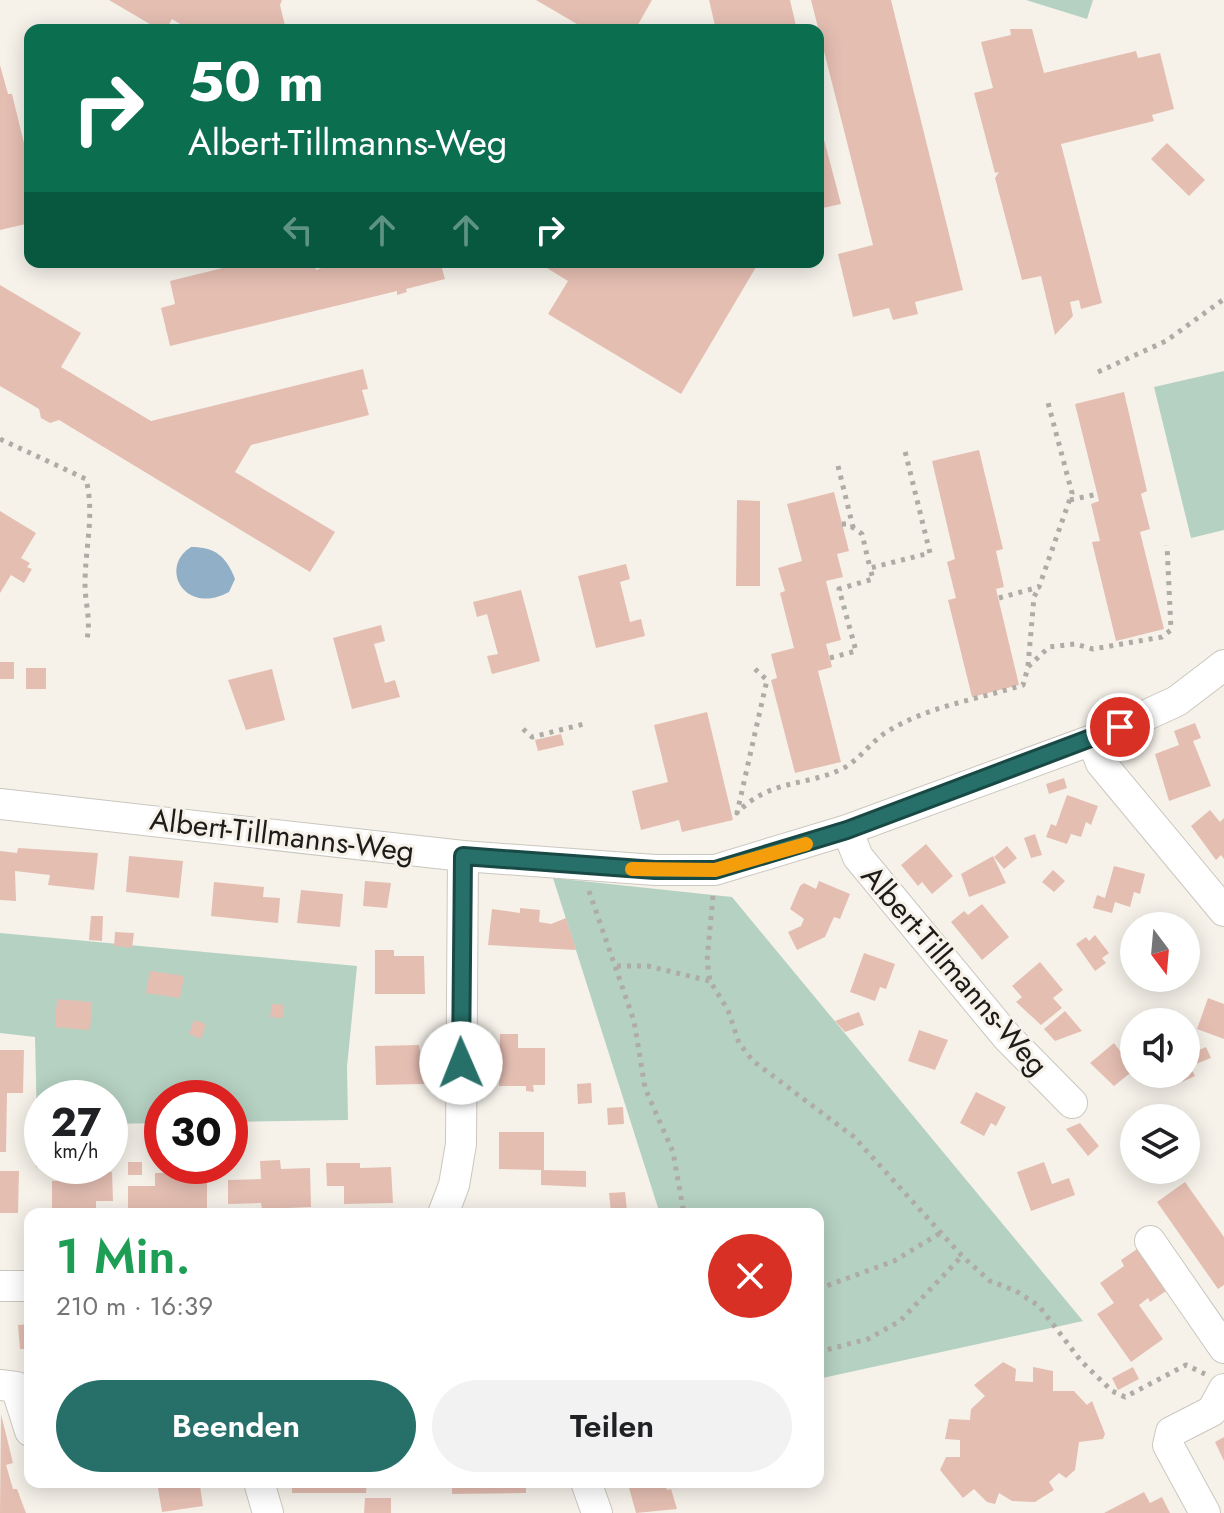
<!DOCTYPE html>
<html lang="de">
<meta charset="utf-8">
<style>
body{margin:0;font-family:Jost,sans-serif;background:#f2f2f2;color:#202124;height:100vh;display:flex;flex-direction:column;font-size:30px;white-space:nowrap}
*{box-sizing:border-box;margin:0}
p{font-size:26px;color:#757577}
.icon{flex:none;width:44px;height:44px;fill:none;stroke:currentColor;stroke-width:2;stroke-linecap:round;stroke-linejoin:round}
.map{position:relative;flex:1;overflow:hidden}
.sheet{position:absolute;left:24px;top:1208px;width:800px;height:280px;display:flex;flex-direction:column;background:#fff;border-radius:16px;box-shadow:0 4px 20px #0003}
.sheet>*{flex:none}
.hud{position:absolute;left:24px;top:24px;width:800px;height:244px;border-radius:16px;box-shadow:0 4px 20px #0003;background:#0b6e4f;color:#fff;overflow:hidden}
.needle{width:52px;rotate:164deg}
.controls{position:absolute;left:1120px;top:912px;display:grid;gap:16px}
.controls a{display:grid;place-items:center;width:80px;height:80px;border-radius:50%;background:#fff;box-shadow:0 4px 20px #0003;font-size:40px}
.speed{position:absolute;left:24px;top:1080px;display:flex;gap:16px;font-size:40px;font-weight:700;text-align:center}
.speed>*{display:grid;place-content:center;width:104px;height:104px;border-radius:50%;background:#fff;box-shadow:0 4px 20px #0003;line-height:1}
.speed small{font-size:20px;font-weight:400}
.speed .limit{border:12px solid #d22;background:#fff;color:#111}
.pin{position:absolute;display:grid;place-items:center;width:68px;height:68px;color:#fff;margin:-34px;border:4px solid #fff;border-radius:50%;box-shadow:0 2px 8px #0007}
.me{position:absolute;width:88px;margin:-44px;rotate:359deg;stroke-linejoin:round;filter:drop-shadow(0 0 6px #0008)}
.turn{display:flex;align-items:center;gap:28px;height:168px;padding:0 32px;font-size:36px}
.turn .icon{width:104px;height:104px;stroke-width:2.5}
.turn b{display:block;font-size:56px;line-height:68px}
.lanes{display:flex;align-items:center;height:76px;padding:0 32px;background:#0003;justify-content:center;gap:40px;direction:ltr}
.lanes .off{opacity:.35}
.round{display:grid;place-items:center;flex:none;width:84px;height:84px;border-radius:42px;background:#f2f2f2}
.overview{display:flex;align-items:center;justify-content:space-between;height:136px;padding:0 32px}
h1{font-size:48px;font-weight:600;line-height:60px;color:#1e9e55}
.cta{display:flex;gap:16px;margin-top:auto;padding:16px 32px}
.cta a{flex:1;height:92px;border-radius:48px;background:#27706a;color:#fff;font-size:32px;font-weight:600;line-height:92px;text-align:center}
.cta a+a{background:#f2f2f2;color:#202124}
.map>svg:first-child{display:block}
</style>
<div class="map">
<svg width="1224" height="1513" viewBox="0 0 1224 1513">
<rect width="100%" height="100%" fill="#f6f2ea"/>
<path fill="#b5d1c2" d="M1026,0H1093L1087,19Z
M1224,371V530L1191,538L1154,387Z
M553,878L732,897L1083,1321L818,1379V1214H660Z
M0,933L357,966L347,1067L348,1120L230,1122V1098H162V1123L110,1124V1098H42V1125H37L35,1037L0,1033Z"/>
<path fill="#91afc7" d="M191,547C215,547 226,556 235,579L229,592C185,616 158,568 191,547Z"/>
<path fill="#e5beb2" d="M109,0H282L280,5L286,30H190L172,19L166,30H160Z
M536,0H652L635,30H573L577,24Z
M709,0H790L797,30H716Z
M811,0H891L963,290L915,302L918,314L893,320L889,308L853,317L838,254L873,245Z
M1010,29H1032L1044,73L1136,51L1138,58L1160,53L1174,109L1152,115L1154,121L1061,144L1102,303L1081,309L1079,300L1070,302L1073,316L1055,335L1041,276L1022,280L995,178L999,172L995,173L974,93L993,88L981,42L1011,35Z
M0,65L8,94H12L30,168V223L0,230Z
M818,117L841,204L818,209Z
M1167,143L1205,180L1189,196L1151,159Z
M247,262H314L316,270L324,267L323,262H440L445,279L406,289L407,292L397,295V291L170,346L161,308L175,304L170,281Z
M537,262H759L681,394L548,314L568,281Z
M0,285L81,333L61,367L151,421L363,369L368,389L362,390L369,415L251,445L235,472L335,532L310,572L59,420L50,423L41,418L39,409L0,386Z
M1124,392L1147,491L1141,494L1150,529L1140,532L1164,629L1116,641L1092,542L1100,541L1091,504L1099,501L1075,404Z
M979,450L1003,549L996,551L1004,587L996,589L1019,685L972,697L948,600L956,598L947,562L955,559L932,461Z
M834,492L849,551L837,554L843,577L826,581L841,640L826,644L832,667L818,671L841,762L795,773L771,680L777,678L771,654L794,648L780,593L785,591L778,568L802,561L787,504Z
M737,500L760,501V586H736Z
M0,511L36,533L21,558L30,563L27,567L32,569L24,583L11,575L0,593Z
M626,564L630,579L620,582L630,622L641,619L645,636L596,648L578,576Z
M521,590L540,661L492,674L487,656L498,654L487,614L477,617L473,602Z
M381,625L385,641L374,644L385,683L395,680L400,697L352,709L333,638Z
M0,662H14V679H0Z
M26,668H46V689H26Z
M272,669L285,720L246,730L228,680Z
M707,712L733,820L682,832L679,820L641,830L632,791L668,782L654,725Z
M1195,723L1201,738L1193,741L1211,786L1169,801L1155,754L1179,745L1174,731Z
M561,734L564,745L538,751L535,740Z
M1064,778L1067,788L1049,794L1046,784Z
M1067,795L1098,806L1091,825L1086,822L1081,837L1071,834L1067,844L1046,837L1051,824L1056,826Z
M1210,810L1220,822L1224,818V859L1221,855L1216,860L1191,826Z
M1035,834L1042,855L1031,858L1024,838Z
M926,844L953,876L932,894L922,882L918,886L901,865Z
M1007,846L1017,858L1004,869L994,857Z
M18,848L98,853L94,890L48,885L50,875L15,871L16,901L0,900V851L17,853Z
M129,856L183,861L179,898L126,892Z
M993,856L1006,883L969,897L961,874Z
M1114,866L1145,874L1140,894L1134,892L1130,907L1115,902L1112,913L1093,908L1097,895L1105,898Z
M1053,870L1065,881L1054,892L1042,882Z
M365,881L391,883L387,908L363,906Z
M819,881L850,894L840,919L834,917L825,937L797,950L788,932L801,926L804,919L790,909L800,886L804,883L816,889Z
M214,882L264,887L263,897L280,898L278,923L211,916Z
M301,890L343,894L340,927L297,923Z
M982,904L1009,937L982,960L951,922L964,911L968,915Z
M520,908L540,910L539,922L551,924L566,918L576,950L488,945L492,909L520,913Z
M91,916H103L102,941L89,940Z
M115,932L134,933L132,948L114,946Z
M1095,935L1109,953L1102,958L1106,963L1095,971L1076,944L1086,937L1089,941Z
M375,950H394V956H424L425,994H375Z
M864,953L895,964L886,989L880,987L875,1001L850,992Z
M1040,962L1063,990L1053,998L1062,1008L1041,1025L1016,1002L1022,997L1012,986Z
M150,971L184,976L180,998L146,993Z
M1208,998L1224,1004V1039L1197,1029Z
M57,999L92,1002L90,1030L55,1027Z
M272,1004L284,1005L283,1018L270,1017Z
M1065,1011L1082,1031L1055,1041L1044,1029Z
M859,1012L864,1025L845,1032L835,1021Z
M194,1020L206,1024L201,1039L189,1034Z
M919,1030L948,1040L935,1070L908,1061Z
M500,1034H518V1048H545V1085H533L534,1092L526,1091V1086H499Z
M1114,1043L1134,1070L1114,1086L1090,1063Z
M419,1045L424,1084L376,1085L375,1046Z
M1206,1047L1211,1058L1191,1066L1187,1055Z
M0,1050H24L23,1093H7L6,1152H0Z
M1186,1059L1195,1076L1182,1082L1178,1074H1186Z
M591,1083L592,1103L578,1104L577,1084Z
M976,1092L1006,1107L996,1126L991,1123L984,1136L960,1123Z
M623,1107L624,1124L608,1125L607,1108Z
M1080,1123L1099,1146L1088,1156L1066,1129Z
M499,1132H544V1170L586,1171V1187L541,1185V1170L499,1169Z
M36,1139H42V1167H36Z
M280,1160L281,1169L310,1168L311,1207L262,1209L261,1203L228,1204V1180L261,1179L260,1161Z
M128,1162H142V1175H128Z
M1044,1162L1052,1184L1069,1178L1075,1195L1031,1211L1017,1172Z
M326,1163H360V1168L391,1167L393,1203L344,1204V1186H327Z
M0,1171H19L18,1213H0Z
M96,1172H112L113,1201H96V1212H52V1181L78,1180V1177H96Z
M155,1173H207V1212L128,1213V1186H155Z
M1185,1182L1224,1237V1285L1218,1289L1157,1202Z
M625,1192L627,1210L611,1212L609,1193Z
M1143,1245L1172,1287L1150,1302L1148,1298L1139,1305L1163,1339L1131,1362L1097,1314L1114,1303L1100,1283L1124,1266L1121,1260Z
M30,1324V1349H20L18,1325Z
M1003,1362L1016,1369L1015,1381L1033,1382V1367L1053,1371V1391H1074L1087,1405L1092,1401L1105,1434L1103,1439L1079,1442L1075,1470L1066,1478L1059,1473L1049,1482L1054,1490L1035,1502L1012,1501L999,1493L995,1504L987,1502L974,1489L963,1498L940,1470L946,1457H960V1440L945,1439L949,1419L970,1420L971,1409L985,1396L974,1385Z
M1133,1367L1139,1379L1118,1390L1112,1378Z
M1,1414L13,1463L6,1465L13,1489H17L26,1513H0Z
M1224,1437V1461L1215,1442Z
M157,1482H195V1487L200,1486L203,1506L162,1512Z
M292,1482H367L366,1493H292Z
M452,1482H526V1493L452,1494Z
M622,1482H664L667,1490L671,1489L677,1509L636,1513L628,1484L623,1485Z
M1144,1492L1150,1503L1162,1497L1170,1513H1104Z
M365,1498H391V1513H364Z"/>
<g fill="none" stroke-linecap="round" stroke-linejoin="round">
<g stroke="#cbc7bf" stroke-width="32">
<path id="minor" d="M1092,740L1101,763L1224,911
M0,804L463,856L655,870H715L847,830L1092,740L1177,701L1224,665
M847,830L858,857L1007,1037L1072,1103
M443,1214L454,1185L461,1144L463,856
M1150,1241L1224,1348
M0,1286H30
M0,1385L16,1387L30,1431
M259,1482L268,1513
M586,1482L597,1513
M1205,1513L1168,1445L1171,1432L1212,1411L1224,1389"/>
</g>
<path stroke="#afaca6" stroke-width="5" stroke-dasharray="4 6" stroke-linecap="butt" d="M1098,372L1166,341L1224,299
M0,439L86,479C95,515 85,547 85,584C85,603 91,619 87,639
M838,466L853,527
M1070,500L1098,494
M842,524H848L862,534L870,568
M999,598L1039,587L1072,493L1047,399
M830,658L856,651L839,589L873,579L870,568L930,553L904,447
M1028,666L1034,597L1039,587
M755,669L767,680L737,813C770,779 803,787 842,769C858,761 870,743 885,733C927,706 976,700 1023,685L1028,667L1049,647L1075,644L1093,649L1162,637L1171,630L1167,545
M523,729L532,737L588,723
M589,891L634,1021L645,1088L673,1152L684,1214
M713,896L707,961L710,981L728,1010L739,1043L753,1061L854,1137L962,1256L990,1281L1016,1291L1039,1306L1081,1361L1112,1391L1125,1397L1186,1365L1205,1374
M617,966H648L710,981
M818,1289L894,1261L942,1232
M818,1352L868,1339L900,1321L962,1256"/>
<use href="#minor" stroke="#fff" stroke-width="30"/>
</g>
<g fill="none" stroke-linecap="round" stroke-linejoin="round">
<g stroke="#194945" stroke-width="20">
<path id="route" d="M461,1063L463,856L655,870H715L847,830L1120,727"/>
</g>
<use href="#route" stroke="#27706a" stroke-width="14"/>
<path stroke="#f59e0b" stroke-width="14" d="M632,869L715,870L806,844"/>
</g>
<g text-anchor="middle" dominant-baseline="central" stroke-width="6" stroke-linejoin="round" paint-order="stroke">
<g font-size="30" fill="#1d1c19" stroke="#f6f2ea">
<text transform="translate(282 835) rotate(7)">Albert-Tillmanns-Weg</text>
<text transform="translate(955 970) rotate(49)">Albert-Tillmanns-Weg</text>
</g>
</g>
</svg>
<div class="controls">
<a><svg class="needle" viewBox="-14 -14 28 28"><path d="M0-13l5 13h-10z" fill="#e53935"/><path d="M0 13l5-13h-10z" fill="#757577"/></svg></a>
<a><svg class="icon" aria-label="sound" viewBox="0 0 24 24"><path d="M4 9h4l5-4v14l-5-4H4zM17 9q2 3 0 6"/></svg></a>
<a><svg class="icon" aria-label="layers" viewBox="0 0 24 24"><path d="M12 4l9 5-9 5-9-5zM3 14l9 5 9-5"/></svg></a>
</div>
<div class="speed"><div>27<small>km/h</small></div><div class="limit">30</div></div>
<div class="pin" style="left:1120px;top:727px;background:#d93025"><svg class="icon" aria-label="arrive" viewBox="0 0 24 24"><path d="M6 21V4h12l-3 4 3 4H6"/></svg></div>
<svg class="me" style="left:461px;top:1063px" viewBox="-20 -20 40 40"><circle r="19" fill="#fff"/><path d="M0-13L10 11 0 6-10 11z" fill="#27706a"/></svg>
<div class="hud">
<div class="turn"><svg class="icon" aria-label="right" viewBox="0 0 24 24"><path d="M7 20v-9h11M14 6l5 5-5 5"/></svg><div><b>50 m</b>Albert-Tillmanns-Weg</div></div>
<div class="lanes"><svg class="icon off" aria-label="left" viewBox="0 0 24 24"><path d="M17 20v-9H6M10 6l-5 5 5 5"/></svg><svg class="icon off" aria-label="ahead" viewBox="0 0 24 24"><path d="M12 20V5M6 11l6-6 6 6"/></svg><svg class="icon off" aria-label="ahead" viewBox="0 0 24 24"><path d="M12 20V5M6 11l6-6 6 6"/></svg><svg class="icon" aria-label="right" viewBox="0 0 24 24"><path d="M7 20v-9h11M14 6l5 5-5 5"/></svg></div>
</div>
<section class="sheet">
<div class="overview"><div><h1>1 Min.</h1><p>210 m · 16:39</p></div><a class="round" style="background:#d93025;color:#fff"><svg class="icon" aria-label="close" viewBox="0 0 24 24"><path d="M6 6l12 12M18 6L6 18"/></svg></a></div>
<div class="cta"><a>Beenden</a><a>Teilen</a></div>
</section>
</div>
